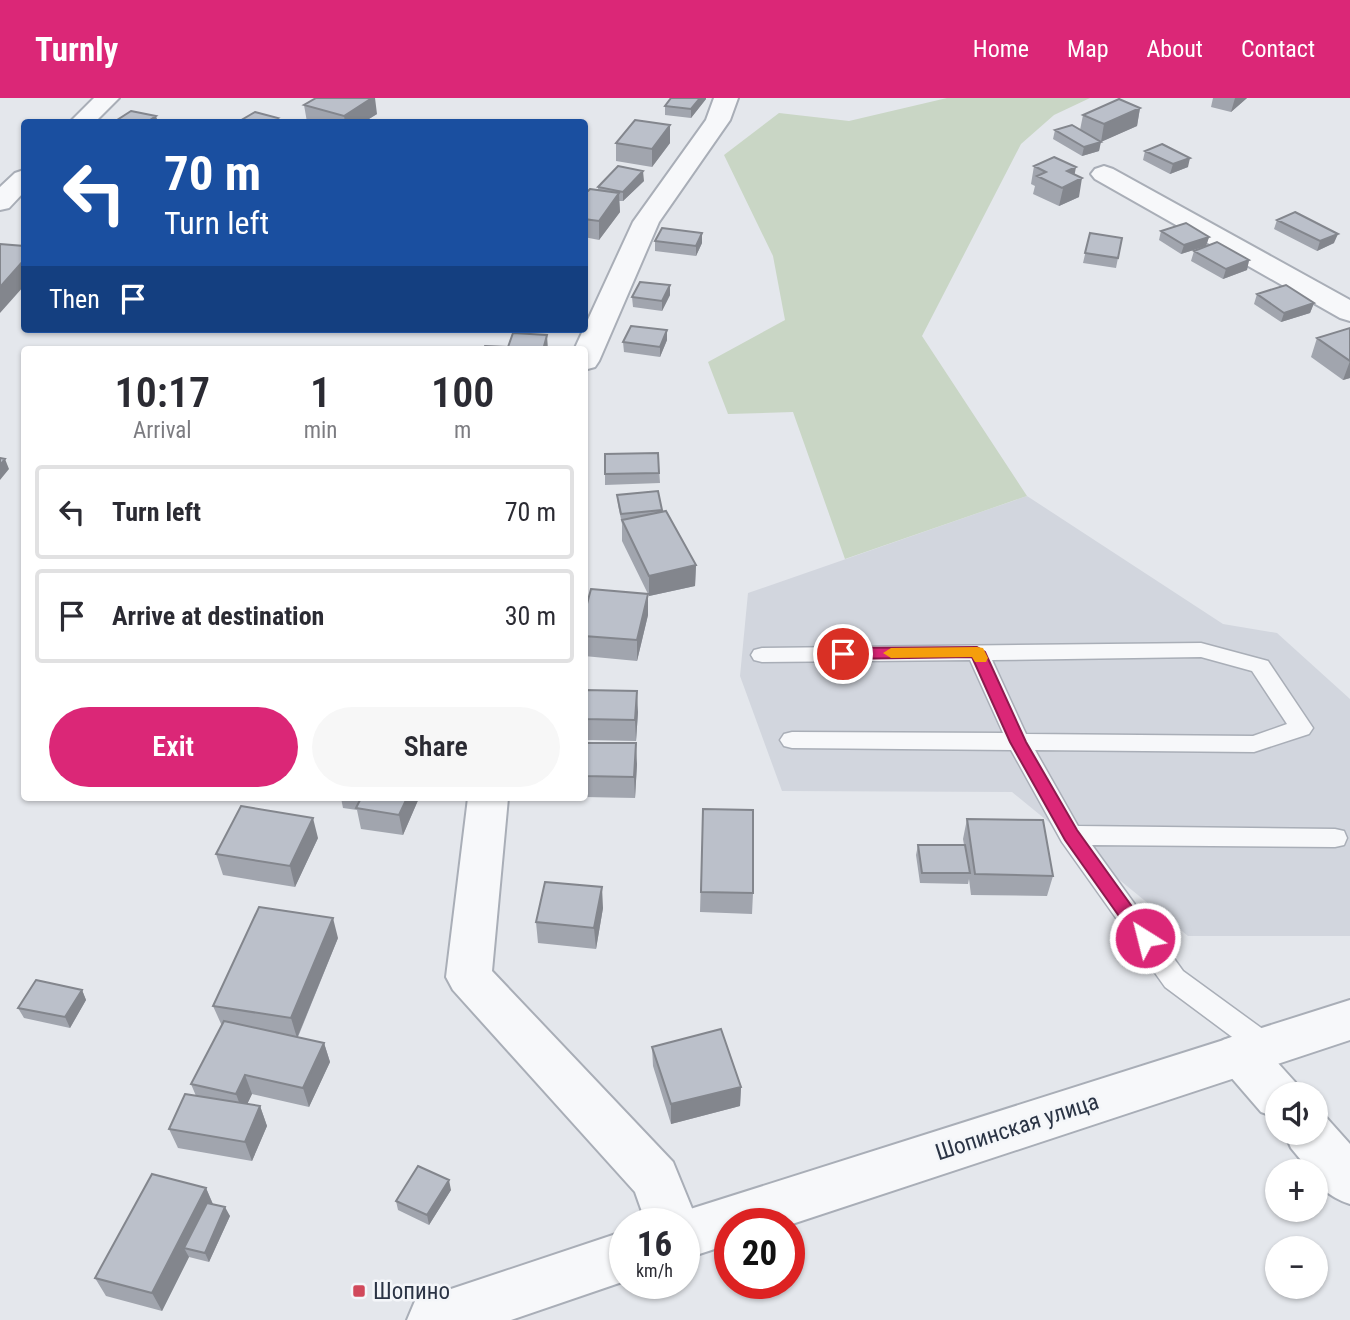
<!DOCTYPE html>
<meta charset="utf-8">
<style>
body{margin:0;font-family:"Roboto Condensed",sans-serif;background:#f7f7f7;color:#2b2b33;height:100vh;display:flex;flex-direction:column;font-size:26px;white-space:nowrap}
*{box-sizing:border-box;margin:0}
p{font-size:23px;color:#7c7c81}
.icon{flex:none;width:38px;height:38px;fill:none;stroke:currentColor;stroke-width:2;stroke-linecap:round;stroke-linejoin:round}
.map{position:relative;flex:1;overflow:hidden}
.details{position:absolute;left:21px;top:248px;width:567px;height:455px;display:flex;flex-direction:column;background:#fff;border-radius:7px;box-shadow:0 2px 5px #0004}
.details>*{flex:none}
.top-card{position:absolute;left:21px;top:21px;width:567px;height:214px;border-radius:7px;box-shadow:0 2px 5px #0004;background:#1a4fa0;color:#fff;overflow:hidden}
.tools{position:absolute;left:1265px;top:984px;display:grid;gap:14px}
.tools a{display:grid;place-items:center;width:63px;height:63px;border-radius:50%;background:#fff;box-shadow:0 2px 5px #0004;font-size:35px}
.speed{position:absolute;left:609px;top:1110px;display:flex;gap:14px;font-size:35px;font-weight:700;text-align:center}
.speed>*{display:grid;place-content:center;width:91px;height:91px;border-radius:50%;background:#fff;box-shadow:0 2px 5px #0004;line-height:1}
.speed small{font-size:18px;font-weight:400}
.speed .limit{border:10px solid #d22;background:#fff;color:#111}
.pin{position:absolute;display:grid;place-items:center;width:60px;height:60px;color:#fff;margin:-30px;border:4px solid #fff;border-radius:50%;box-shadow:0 2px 7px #0007}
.me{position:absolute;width:77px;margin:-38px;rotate:324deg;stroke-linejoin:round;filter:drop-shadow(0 0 5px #0008)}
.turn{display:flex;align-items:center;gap:24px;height:147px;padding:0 28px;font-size:32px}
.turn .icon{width:91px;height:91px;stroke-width:2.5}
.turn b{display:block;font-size:49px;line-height:60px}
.then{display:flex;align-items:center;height:66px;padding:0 28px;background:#0003;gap:14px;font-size:26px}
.eta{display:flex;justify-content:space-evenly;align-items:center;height:119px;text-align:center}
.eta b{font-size:42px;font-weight:600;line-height:49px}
.button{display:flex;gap:14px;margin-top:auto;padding:14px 28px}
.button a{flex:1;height:80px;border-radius:42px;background:#db2777;color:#fff;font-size:28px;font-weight:600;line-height:80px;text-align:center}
.button a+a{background:#f7f7f7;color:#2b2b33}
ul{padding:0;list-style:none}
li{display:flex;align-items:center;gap:21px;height:94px;margin:0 14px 10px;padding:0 14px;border:4px solid #e1e1e2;border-radius:7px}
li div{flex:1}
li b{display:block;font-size:26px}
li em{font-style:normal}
header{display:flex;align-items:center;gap:42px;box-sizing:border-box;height:98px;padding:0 35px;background:#db2777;color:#fff}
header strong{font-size:33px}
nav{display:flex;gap:38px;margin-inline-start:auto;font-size:24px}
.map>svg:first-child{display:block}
</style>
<header>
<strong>Turnly</strong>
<nav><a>Home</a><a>Map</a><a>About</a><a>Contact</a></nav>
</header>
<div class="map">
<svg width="1350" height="1222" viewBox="0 0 1350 1222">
<rect width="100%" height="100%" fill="#e4e7ec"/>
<path fill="#d2d6de" d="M1027,398L1223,526L1277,535L1350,601V838H1188L1012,694L782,693L740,578L748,495Z"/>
<path fill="#c9d6c5" d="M947,0H1090L1054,17L1021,46L922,238L1027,398L845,461L793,314L728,316L708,264L785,222L773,158L724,57L779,15L849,23Z"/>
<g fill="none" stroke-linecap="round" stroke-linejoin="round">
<g stroke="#a9aeb7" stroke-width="3">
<path id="service" d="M1201,545L1268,563L1313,630L1309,636L1254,654L1035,652L1078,728L1335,731L1344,733L1347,740L1344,747L1335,749L1092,747L1183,873L1275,940L1279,948L1275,956L1265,960L1255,956L1165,889L1062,744L1011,652L792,650L784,648L780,642L784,636L792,634L1003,635L970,562L762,564L754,562L751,557L754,552L762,550ZM1201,559L1252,573L1287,626L1253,638L1026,636L992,562Z"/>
</g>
<g stroke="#a9aeb7" stroke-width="4">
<path id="minor" d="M714,0H738L730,22L659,124L599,263L595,269L584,272V252H574L633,124L706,22Z
M1104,68L1113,71L1350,202V223L1340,220L1095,81L1091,76L1095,71Z
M468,700H508L492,873L673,1064L698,1125L690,1142L684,1144V1125H646L635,1094L453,892L446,879Z
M1240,936L1257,942L1295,984L1301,996H1278V1020L1261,1014L1223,970L1216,956L1223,942Z
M1316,1015L1325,1018L1350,1046V1106C1335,1101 1316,1091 1316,1073H1310L1291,1050L1284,1034H1316Z"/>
</g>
<g stroke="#a9aeb7" stroke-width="4">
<path id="tertiary" d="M94,0H119L95,24H70Z
M24,72V94L9,110L0,112V89L15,75Z
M1350,902V942L789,1127L730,1125V1146L684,1161V1125H663L666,1120L684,1113Z
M625,1133V1183L511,1222H407L415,1203Z"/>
</g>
<use href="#service" fill="#f7f8fa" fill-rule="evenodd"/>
<use href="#minor" fill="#f7f8fa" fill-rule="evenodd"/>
<use href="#tertiary" fill="#f7f8fa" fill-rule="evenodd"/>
</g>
<path fill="#a1a5ae" d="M671,0H706V1L691,20L665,17V8Z
M1213,0H1247L1231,14L1211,9Z
M304,7L377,16L364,24H307Z
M1140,10L1137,28L1100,44L1099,53L1082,58L1053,41L1055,32H1080L1083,17Z
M616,45H670L652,69L616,63Z
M1145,53L1188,69L1170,76L1143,62Z
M1034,68L1075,77L1079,99L1059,108L1033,96L1035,88L1031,86Z
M644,83L623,103H619L620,114L599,142L584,139V93L598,92V89Z
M1277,122L1334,145L1317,153L1274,131Z
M1161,133L1209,139L1206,148L1249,162L1247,172L1223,181L1191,163L1194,153L1203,149L1181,156L1159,142Z
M1090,135L1122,140L1116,170L1083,165Z
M655,143L702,145L696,158L655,153Z
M670,187V197L662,213L633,209L632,199Z
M1257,196L1314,205L1310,215L1281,224L1254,206Z
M1350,230V280L1343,282L1311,259L1317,240Z
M667,232V242L660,259L624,254L623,244Z
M658,355L660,385L605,387V356Z
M658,393L662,414L696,467L695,488L649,498L622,443V426L618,407L617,397Z
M648,496V517L637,563L584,558V517Z
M584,592L638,614L636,643L584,642Z
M584,645L637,666L635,700L584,699Z
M341,700H419L403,737L361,731L357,712L343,710Z
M703,711L753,795L752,816L700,814Z
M967,721L1053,778L1047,798L971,797L969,781L968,786L920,785L916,757L918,747H964L963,741Z
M318,740L295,789L223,777L216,756Z
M603,810L596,851L538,845L536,824Z
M338,840L298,939L324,945L330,964L309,1009L252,996L247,1006L260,1008L267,1028L252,1063L178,1050L169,1031L196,998L191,986L222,928L213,908Z
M82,892L86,902L70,930L24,920L18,910Z
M652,949L741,989L740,1008L671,1026L653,968Z
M206,1090L213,1106L230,1118L209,1164L189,1159L162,1213L106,1198L95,1180Z
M451,1092L429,1127L398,1112L396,1103Z"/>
<path fill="#83868d" d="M372,0H375L377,16L364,24H345L344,18Z
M700,0H706V1L691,20V11Z
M1235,0H1247L1231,14Z
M1140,10L1137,28L1101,44L1104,26Z
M156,18L158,24H147Z
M670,27V45L652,69V51Z
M1101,44L1099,53L1082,58L1084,49Z
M1190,60L1188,69L1170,76L1173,66Z
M1076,69L1073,85L1082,80L1079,99L1059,108L1067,73Z
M643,73L644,83L623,103V94Z
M619,95L620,114L599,142V123Z
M702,135V145L696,158V148Z
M1338,136L1334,145L1317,153L1320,143Z
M1209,139L1206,148L1181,156L1184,147Z
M586,151L587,170L584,175V154Z
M24,162V188L0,215V189Z
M1249,162L1247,172L1223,181L1226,171Z
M670,187V197L662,213V203Z
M1314,205L1310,215L1281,224L1284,215Z
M667,232V242L660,259V249Z
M547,237L548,252H543Z
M1350,263V280L1343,282Z
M5,361L9,371L0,382V367Z
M696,467L695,488L649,498V478Z
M648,496V517L637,563V542Z
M637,593L638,614L636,643L635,622Z
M636,645L637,666L635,700L634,679Z
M407,700H419L403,737L399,717Z
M313,720L318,740L295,789L290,768Z
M602,789L603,810L596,851L594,830Z
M333,820L338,840L297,940L291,920Z
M82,892L86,902L70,930L65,919Z
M324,945L330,964L309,1009L303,990Z
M245,977L252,996L243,1015L236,996Z
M741,989L740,1008L671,1026V1006Z
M260,1008L267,1028L252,1063L245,1044Z
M449,1082L451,1092L429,1127L427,1117Z
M206,1090L214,1109L184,1150L189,1159L162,1213L152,1195Z
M225,1109L230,1118L209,1164L205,1155Z"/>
<path fill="#bbc0ca" stroke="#83868d" stroke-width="2" d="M316,0H372L344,18L304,7Z
M671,0H700L691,11L665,8Z
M1119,1L1140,10L1104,26L1083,17Z
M131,13L156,18L147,24H114Z
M255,14L278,20L271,24H238Z
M635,22L670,27L652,51L616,45Z
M1072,27L1101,44L1084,49L1055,32Z
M1162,46L1190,60L1173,66L1145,53Z
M1054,59L1076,69L1067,73L1082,80L1062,90L1037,78L1046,74L1034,68Z
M618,68L643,73L623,94L598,89Z
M590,91L619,95L599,123L584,121V93H588Z
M1295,114L1338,136L1320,143L1277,122Z
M1186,125L1209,139L1184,147L1161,133Z
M662,130L702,135L696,148L655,143Z
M1090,135L1122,140L1118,160L1085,155Z
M1217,144L1249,162L1226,171L1194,153Z
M0,146L24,148V162L0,189Z
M640,184L670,187L662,203L632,199Z
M1286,187L1314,205L1284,215L1257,196Z
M631,228L667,232L660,249L623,244Z
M1350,230V263L1317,240Z
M513,235L547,237L543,252H483L485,248L508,249Z
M658,355L659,375L605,376V356Z
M0,360L5,361L0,367Z
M658,393L662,412L621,416L617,397Z
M666,413L696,467L649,478L622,422Z
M591,491L648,496L637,542L584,538V517Z
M584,592L637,593L635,622L584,621Z
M584,645H636L634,679L584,678Z
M361,700H407L399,717L356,710Z
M241,708L313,720L290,768L216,756Z
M703,711L753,712V795L701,794Z
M967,721L1043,722L1053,778L975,776Z
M918,747H965L970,775H922Z
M545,784L602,789L594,830L536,824Z
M259,809L333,820L291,920L213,908Z
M36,882L82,892L65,919L18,910Z
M224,923L324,945L303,990L245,977L236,996L191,986Z
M721,931L741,989L671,1006L652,949Z
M185,996L260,1008L245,1044L169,1031Z
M418,1068L449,1082L427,1117L396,1103Z
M152,1076L206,1090L152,1195L95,1180Z
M207,1105L225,1109L205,1155L184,1150Z"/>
<path fill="#db2777" stroke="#8e194d" stroke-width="2" d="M977,549L985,554L1026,644L1077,732L1151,835L1154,840L1151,845L1145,847L1138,845L1065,742L1010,644L972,559L843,561L835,556L843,550Z"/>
<path fill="#f59e0b" d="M977,549L983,550L988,560L986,564H975L972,559L891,560L883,555L891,550Z"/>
<rect fill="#d1495b" stroke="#f4f6f9" stroke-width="2.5" x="352" y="1186" width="14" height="14" rx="3.5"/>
<g text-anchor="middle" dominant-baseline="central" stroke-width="5" stroke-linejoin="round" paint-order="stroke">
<g font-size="23" fill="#2b3445" stroke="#f4f6f9">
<text transform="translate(1017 1029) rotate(-18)">Шопинская улица</text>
</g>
<g font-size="23" fill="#2b3445" stroke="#f4f6f9" text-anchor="start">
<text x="373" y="1193">Шопино</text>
</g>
</g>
</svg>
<div class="tools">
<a><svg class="icon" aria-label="sound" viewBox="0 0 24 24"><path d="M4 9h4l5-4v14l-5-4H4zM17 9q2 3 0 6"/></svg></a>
<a>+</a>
<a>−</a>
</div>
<div class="speed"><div>16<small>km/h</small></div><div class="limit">20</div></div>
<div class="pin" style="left:843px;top:556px;background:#d93025"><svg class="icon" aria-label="arrive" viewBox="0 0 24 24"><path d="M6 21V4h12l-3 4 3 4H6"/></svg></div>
<svg class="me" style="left:1145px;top:840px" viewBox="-20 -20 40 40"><circle r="17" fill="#db2777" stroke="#fff" stroke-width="3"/><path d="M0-11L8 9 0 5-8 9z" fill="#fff"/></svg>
<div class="top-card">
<div class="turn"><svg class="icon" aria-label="left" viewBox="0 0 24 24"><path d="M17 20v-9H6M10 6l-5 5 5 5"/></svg><div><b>70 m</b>Turn left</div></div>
<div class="then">Then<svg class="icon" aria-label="arrive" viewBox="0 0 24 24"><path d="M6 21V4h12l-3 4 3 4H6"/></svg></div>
</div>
<section class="details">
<div class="eta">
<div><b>10:17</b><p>Arrival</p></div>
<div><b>1</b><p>min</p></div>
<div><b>100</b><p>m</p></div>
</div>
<ul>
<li><svg class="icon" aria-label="left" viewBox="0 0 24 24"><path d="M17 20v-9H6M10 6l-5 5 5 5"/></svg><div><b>Turn left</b></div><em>70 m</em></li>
<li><svg class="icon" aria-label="arrive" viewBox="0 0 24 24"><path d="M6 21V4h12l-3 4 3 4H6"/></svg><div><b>Arrive at destination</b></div><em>30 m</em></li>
</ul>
<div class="button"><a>Exit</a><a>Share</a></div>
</section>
</div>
